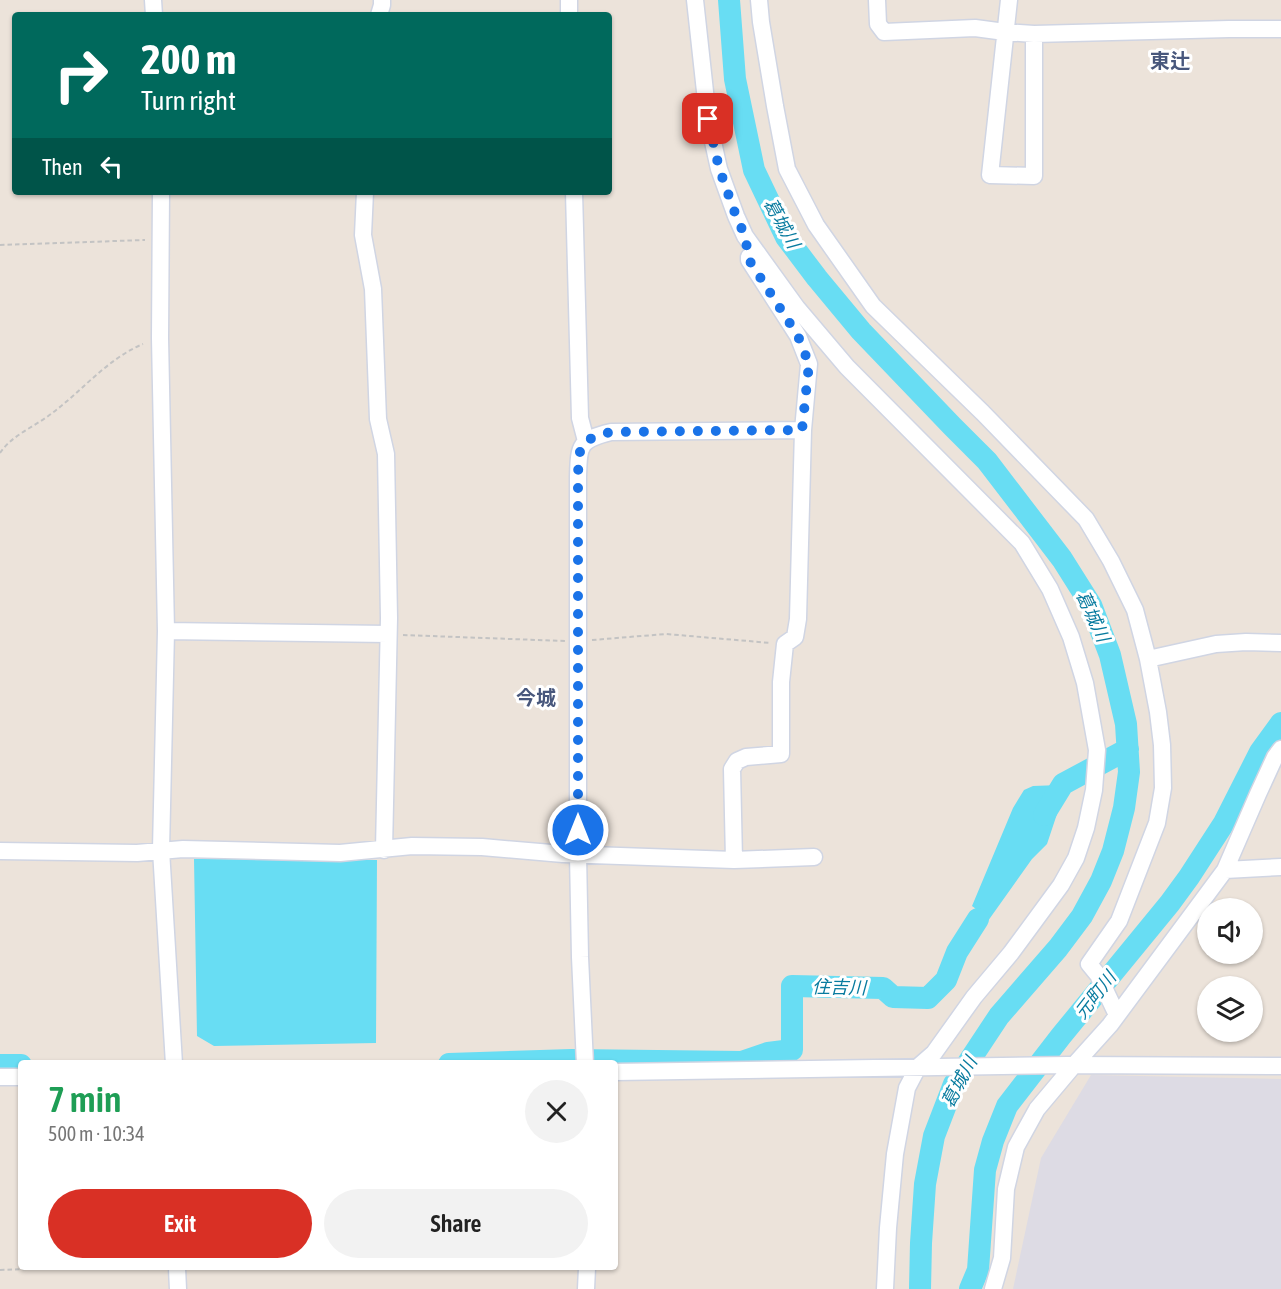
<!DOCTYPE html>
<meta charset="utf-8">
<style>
body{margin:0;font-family:"Asap Condensed","Noto Sans JP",sans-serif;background:#f2f2f2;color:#222;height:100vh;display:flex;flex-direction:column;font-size:22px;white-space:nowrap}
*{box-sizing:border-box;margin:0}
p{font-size:20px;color:#767676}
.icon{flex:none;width:33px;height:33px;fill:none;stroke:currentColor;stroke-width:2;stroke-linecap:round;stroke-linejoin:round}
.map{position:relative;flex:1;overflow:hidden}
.side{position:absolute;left:18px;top:1060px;width:600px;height:210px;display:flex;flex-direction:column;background:#fff;border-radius:6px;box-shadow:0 2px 4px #0004}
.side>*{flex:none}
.hud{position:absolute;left:12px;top:12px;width:600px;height:183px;border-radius:6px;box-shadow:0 2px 4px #0004;background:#00695c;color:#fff;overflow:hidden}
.fabs{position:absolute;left:1197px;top:898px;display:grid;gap:12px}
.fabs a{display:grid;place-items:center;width:66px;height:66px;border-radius:50%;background:#fff;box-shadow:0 2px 4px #0004;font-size:30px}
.pin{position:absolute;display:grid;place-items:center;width:51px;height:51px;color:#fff;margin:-26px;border-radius:12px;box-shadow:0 3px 9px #0006}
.me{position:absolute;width:66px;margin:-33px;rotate:0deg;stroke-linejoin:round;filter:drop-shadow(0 0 4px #0008)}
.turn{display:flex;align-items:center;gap:21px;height:126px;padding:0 30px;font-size:27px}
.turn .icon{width:78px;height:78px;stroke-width:2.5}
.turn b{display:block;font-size:42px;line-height:51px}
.then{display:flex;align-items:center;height:57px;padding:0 30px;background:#0003;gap:12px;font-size:22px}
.round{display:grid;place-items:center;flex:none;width:63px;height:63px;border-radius:32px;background:#f2f2f2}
.summary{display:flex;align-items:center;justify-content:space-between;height:102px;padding:0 30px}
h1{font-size:36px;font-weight:600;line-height:45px;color:#1e9e55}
.action{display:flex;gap:12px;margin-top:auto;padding:12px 30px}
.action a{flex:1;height:69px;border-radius:36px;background:#d93025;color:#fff;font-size:24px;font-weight:600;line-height:69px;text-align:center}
.action a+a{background:#f2f2f2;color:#222}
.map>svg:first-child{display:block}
</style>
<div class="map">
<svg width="1281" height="1289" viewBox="0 0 1281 1289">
<rect width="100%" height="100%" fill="#ece3da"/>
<path fill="#dddbe4" d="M1091,1075L1281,1079V1289H1013L1041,1158Z"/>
<path fill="#68ddf3" d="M1060,785L1057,814L1047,844L1032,859L968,949L962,943L976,909L972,906L1013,808L1024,790L1033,786Z
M194,859L377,860L376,1043L214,1046L197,1036Z"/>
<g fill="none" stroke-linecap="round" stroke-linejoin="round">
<path stroke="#68ddf3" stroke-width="22" d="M729,0L735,79L754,170L786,237L817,278L861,331L952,426L987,461L1062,559L1091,605L1110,655L1126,724L1129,772L1124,808L1113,851L1101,881L1082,916L1058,948L999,1016L954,1084L934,1136L925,1184L921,1243L920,1289
M1044,815L1063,784L1128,749
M449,1064L572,1060L742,1062L768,1053L792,1050V986L883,988L893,997L928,998L946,980L957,952L978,919
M0,1065H21
M970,1289L978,1270L985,1170L993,1141L1007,1106L1061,1036L1170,903L1189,877L1224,823L1260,752L1281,723"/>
<g stroke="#d0d5e3" stroke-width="19">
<path id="minor" d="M153,0L154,15
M569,0V15
M695,0L708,119L719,169L736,216L745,236L797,308L847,367L1022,543L1050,589L1071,637L1085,683L1097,750L1094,790L1086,828L1076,858L1061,885L1011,953L974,997L934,1053L918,1067L907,1088L895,1154L888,1228L885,1289
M759,0L761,22L775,106L787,169L816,225L873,306L983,413L1086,519L1111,561L1135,610L1148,659L1158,712L1162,745L1163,788L1157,823L1119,921L1089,964L1098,975L1117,1015
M877,0L878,24L884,32L975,28L1005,32L1034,34L1229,29H1281
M1009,0L990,175L1034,176V34
M379,15L382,5V0
M161,192L160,338L166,631L161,850L174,1064
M365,192L363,235L373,289L378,419L386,454L389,618L384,850
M574,192L580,418L586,441
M166,631L388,634
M1148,659L1216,644L1246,642L1281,643
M0,851L137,853L183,849L340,853L412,846L482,847L563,854L734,860L814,857
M734,860L732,769L737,761L746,757L781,754V682L785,644L795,637L798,619L803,430L809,364L798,336L749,260V257
M1225,870L1281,867
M585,1064L580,957L578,854V477C579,446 578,440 611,432L803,430
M615,1072L1068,1065L1281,1066
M0,1077H21
M177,1268L178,1289
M586,1289L587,1268
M993,1289L1002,1258L1006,1189L1016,1147L1037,1109L1074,1065L1110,1025L1225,870L1258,794L1275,757L1281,749"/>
</g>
<path stroke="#c3c3c3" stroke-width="2" stroke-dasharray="4.5 3" stroke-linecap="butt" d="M0,245L145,240
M0,453C12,435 34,427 51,414C82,391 107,359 143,344
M403,635L565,641
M592,640L666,634L771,643
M0,1270L56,1268"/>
<use href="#minor" stroke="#fff" stroke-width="16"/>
</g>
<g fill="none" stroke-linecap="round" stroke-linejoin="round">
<path stroke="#1a73e8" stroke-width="10" stroke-dasharray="0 18" d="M578,830V477C579,446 578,440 611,432L802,430L809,364L798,336L749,260L745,236L736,216L719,168L708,119"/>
</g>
<g text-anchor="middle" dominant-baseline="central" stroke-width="6" stroke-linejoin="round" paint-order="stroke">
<g font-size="18" font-style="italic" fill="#087b9f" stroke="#fff">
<text transform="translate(782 223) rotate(61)">葛城川</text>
<text transform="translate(1093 616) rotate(65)">葛城川</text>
<text transform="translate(839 987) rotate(1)">住吉川</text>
<text transform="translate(1095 995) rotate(-52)">元町川</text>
<text transform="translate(959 1082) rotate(-62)">葛城川</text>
</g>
<g font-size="20" font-weight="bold" fill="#48577c" stroke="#fff">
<text x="1170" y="60">東辻</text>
<text x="536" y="697">今城</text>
</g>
</g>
</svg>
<div class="fabs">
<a><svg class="icon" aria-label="sound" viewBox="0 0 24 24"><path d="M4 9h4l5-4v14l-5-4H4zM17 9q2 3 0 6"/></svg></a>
<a><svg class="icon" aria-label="layers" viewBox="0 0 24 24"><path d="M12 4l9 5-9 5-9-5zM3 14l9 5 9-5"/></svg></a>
</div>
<div class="pin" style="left:708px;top:119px;background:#d93025"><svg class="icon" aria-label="arrive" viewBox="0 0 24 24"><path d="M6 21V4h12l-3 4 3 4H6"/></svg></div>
<svg class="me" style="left:578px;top:830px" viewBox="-20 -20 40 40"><circle r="17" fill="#1a73e8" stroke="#fff" stroke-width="3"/><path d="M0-11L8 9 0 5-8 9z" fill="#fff"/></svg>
<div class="hud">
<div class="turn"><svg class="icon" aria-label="right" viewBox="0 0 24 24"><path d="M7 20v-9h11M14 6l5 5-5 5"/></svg><div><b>200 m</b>Turn right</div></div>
<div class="then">Then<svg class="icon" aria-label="left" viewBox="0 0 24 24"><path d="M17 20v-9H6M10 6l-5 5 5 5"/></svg></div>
</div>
<section class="side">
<div class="summary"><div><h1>7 min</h1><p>500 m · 10:34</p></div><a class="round"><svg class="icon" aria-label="close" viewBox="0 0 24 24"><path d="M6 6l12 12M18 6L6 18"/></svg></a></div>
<div class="action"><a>Exit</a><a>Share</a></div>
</section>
</div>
